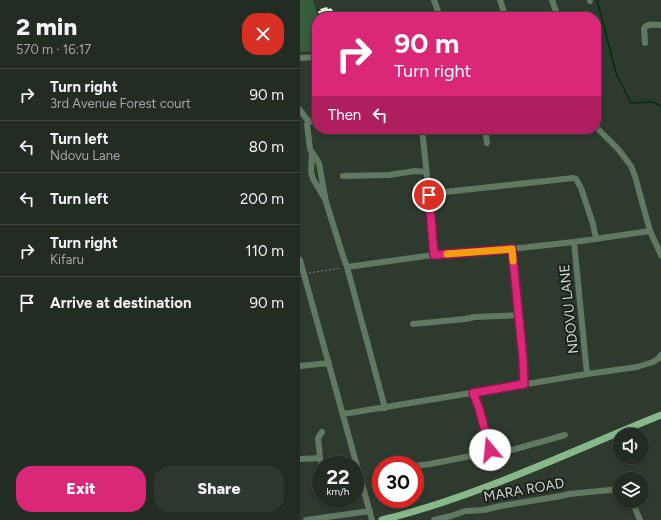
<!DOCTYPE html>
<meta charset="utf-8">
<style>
body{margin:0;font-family:Figtree,sans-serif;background:#2f3830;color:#f1f3f6;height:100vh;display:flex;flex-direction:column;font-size:15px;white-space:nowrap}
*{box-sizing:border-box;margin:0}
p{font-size:13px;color:#a3a7a6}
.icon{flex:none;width:22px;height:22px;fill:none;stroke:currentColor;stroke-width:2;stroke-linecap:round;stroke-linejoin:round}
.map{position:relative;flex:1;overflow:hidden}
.panel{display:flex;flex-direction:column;background:#232c23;width:300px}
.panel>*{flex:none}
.top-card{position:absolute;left:12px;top:12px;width:289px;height:122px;border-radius:16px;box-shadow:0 2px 6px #0003,0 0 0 1px #404841;background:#db2777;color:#fff;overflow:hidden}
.tools{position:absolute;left:313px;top:428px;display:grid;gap:8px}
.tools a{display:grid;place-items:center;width:36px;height:36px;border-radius:50%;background:#232c23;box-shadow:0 2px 6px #0003,0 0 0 1px #404841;font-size:20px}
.speed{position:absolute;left:12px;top:456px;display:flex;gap:8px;font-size:20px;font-weight:700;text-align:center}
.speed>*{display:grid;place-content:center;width:52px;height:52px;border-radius:50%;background:#232c23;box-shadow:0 2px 6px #0003,0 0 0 1px #404841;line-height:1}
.speed small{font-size:10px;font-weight:400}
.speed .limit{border:6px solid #d22;background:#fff;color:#111}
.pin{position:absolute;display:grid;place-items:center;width:34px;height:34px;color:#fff;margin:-17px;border:2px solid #fff;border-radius:50%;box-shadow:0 1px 4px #0007}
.me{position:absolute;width:44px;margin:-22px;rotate:343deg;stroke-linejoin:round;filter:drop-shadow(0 0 3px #0008)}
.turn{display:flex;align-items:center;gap:14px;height:84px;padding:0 16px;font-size:18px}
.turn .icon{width:52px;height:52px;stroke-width:2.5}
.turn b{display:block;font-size:28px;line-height:34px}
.then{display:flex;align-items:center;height:38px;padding:0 16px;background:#0003;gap:8px;font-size:15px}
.round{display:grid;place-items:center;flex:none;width:42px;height:42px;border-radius:16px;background:#2f3830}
.headline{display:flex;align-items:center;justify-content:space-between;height:68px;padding:0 16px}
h1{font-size:24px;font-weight:800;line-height:30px}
.button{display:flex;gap:8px;margin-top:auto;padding:8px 16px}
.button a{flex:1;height:46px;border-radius:16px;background:#db2777;color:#fff;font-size:16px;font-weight:800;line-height:46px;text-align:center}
.button a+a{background:#2f3830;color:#f1f3f6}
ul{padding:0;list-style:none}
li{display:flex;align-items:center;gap:12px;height:52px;padding:0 16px;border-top:1px solid #404841}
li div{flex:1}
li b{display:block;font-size:15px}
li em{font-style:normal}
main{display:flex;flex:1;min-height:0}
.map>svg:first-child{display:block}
</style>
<main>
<section class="panel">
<div class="headline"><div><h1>2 min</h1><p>570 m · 16:17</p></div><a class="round" style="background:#d93025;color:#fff"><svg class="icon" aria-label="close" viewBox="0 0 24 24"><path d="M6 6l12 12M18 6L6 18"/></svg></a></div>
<ul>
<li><svg class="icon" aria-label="right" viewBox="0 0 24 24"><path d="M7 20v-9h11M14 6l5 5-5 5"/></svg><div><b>Turn right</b><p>3rd Avenue Forest court</p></div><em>90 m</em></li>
<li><svg class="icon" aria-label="left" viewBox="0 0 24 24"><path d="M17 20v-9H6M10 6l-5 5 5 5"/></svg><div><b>Turn left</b><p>Ndovu Lane</p></div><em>80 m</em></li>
<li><svg class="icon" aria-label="left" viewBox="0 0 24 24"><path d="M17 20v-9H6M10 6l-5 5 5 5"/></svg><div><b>Turn left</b></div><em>200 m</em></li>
<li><svg class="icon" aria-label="right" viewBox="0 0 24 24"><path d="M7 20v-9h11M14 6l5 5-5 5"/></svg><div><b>Turn right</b><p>Kifaru</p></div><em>110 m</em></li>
<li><svg class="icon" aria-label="arrive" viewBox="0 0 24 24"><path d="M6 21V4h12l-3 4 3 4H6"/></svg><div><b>Arrive at destination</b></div><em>90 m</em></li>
</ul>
<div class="button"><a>Exit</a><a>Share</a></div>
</section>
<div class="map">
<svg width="361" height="520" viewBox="0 0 361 520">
<rect width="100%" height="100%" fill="#2f3a2f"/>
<path fill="#375c3a" d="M0,0H13L18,17L17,51L0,52Z"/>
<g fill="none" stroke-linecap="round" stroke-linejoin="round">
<path stroke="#022e0a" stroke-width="1.5" d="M297,0L316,73L331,103L353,102L361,106"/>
</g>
<path fill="#dfeddf" d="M27,7L28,9L31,8V9H32L34,14L31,15L32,17H20L18,11H21L20,9Z"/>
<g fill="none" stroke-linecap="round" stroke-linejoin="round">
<path stroke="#778077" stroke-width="1" stroke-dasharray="2 2" stroke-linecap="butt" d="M9,273L41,268"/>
<path stroke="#617862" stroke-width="6" d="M134,0L140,17
M200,0L205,15
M252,0L258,17
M290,0V1
M345,43L344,28C348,23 355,25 361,25
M0,58L17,57
M0,110L9,122
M17,120L9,122L7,124L10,149L19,163L26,202L43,256L47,267L85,408
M296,127L318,149L331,166L335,176L350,231L361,255
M122,129L129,195L133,255
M185,129L187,143
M12,153L11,172L13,179L25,199
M43,176L89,175L115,171L126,172
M129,195L145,192L273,178L276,179L281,188L293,224L296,239
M274,242L287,374
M211,249L223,359L224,384
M0,260L72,520
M47,267L133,255L211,249L274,242L350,231
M113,324L165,319L175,317L219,315
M0,366L29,363
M43,414L287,374L337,367L353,362L359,358L361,355
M191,452H205L265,435
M20,458L18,438L22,432
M0,459L20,458L22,465
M115,466L130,464L191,452L179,408L173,393
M332,501L340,520
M6,520L70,511
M134,520L151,516L165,511L184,510L200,506L261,496L269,494L320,489"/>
<path stroke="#88b88a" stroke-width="7" d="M82,520C179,496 269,452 361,415"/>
</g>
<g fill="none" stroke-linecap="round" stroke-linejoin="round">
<g stroke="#8e194d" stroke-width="10">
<path id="route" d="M129,195L134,255L212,249L223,359L224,384L173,393L179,408L190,450"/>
</g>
<use href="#route" stroke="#db2777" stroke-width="7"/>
<path stroke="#f59e0b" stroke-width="7" d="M147,254L212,249L213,261"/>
</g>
<g text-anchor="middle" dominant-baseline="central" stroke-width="4" stroke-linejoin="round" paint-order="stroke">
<g font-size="14" fill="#d0d7d0" stroke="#1b201b">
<text transform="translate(269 309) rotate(-96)">NDOVU LANE</text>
<text transform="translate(224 490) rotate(-10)">MARA ROAD</text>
</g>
</g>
</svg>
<div class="tools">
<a><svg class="icon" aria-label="sound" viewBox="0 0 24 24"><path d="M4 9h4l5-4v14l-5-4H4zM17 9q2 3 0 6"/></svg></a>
<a><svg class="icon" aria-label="layers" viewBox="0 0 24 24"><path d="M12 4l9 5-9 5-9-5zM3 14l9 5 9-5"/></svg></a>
</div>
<div class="speed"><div>22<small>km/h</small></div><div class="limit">30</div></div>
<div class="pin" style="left:129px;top:195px;background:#d93025"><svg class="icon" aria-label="arrive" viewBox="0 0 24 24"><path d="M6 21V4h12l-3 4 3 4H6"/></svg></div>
<svg class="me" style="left:190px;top:450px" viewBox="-20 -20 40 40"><circle r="19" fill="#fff"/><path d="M0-13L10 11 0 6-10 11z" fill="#db2777"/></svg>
<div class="top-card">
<div class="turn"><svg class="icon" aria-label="right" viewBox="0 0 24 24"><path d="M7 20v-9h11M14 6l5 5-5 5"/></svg><div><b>90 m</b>Turn right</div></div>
<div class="then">Then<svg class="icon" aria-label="left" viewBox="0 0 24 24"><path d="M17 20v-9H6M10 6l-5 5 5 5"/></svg></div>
</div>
</div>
</main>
